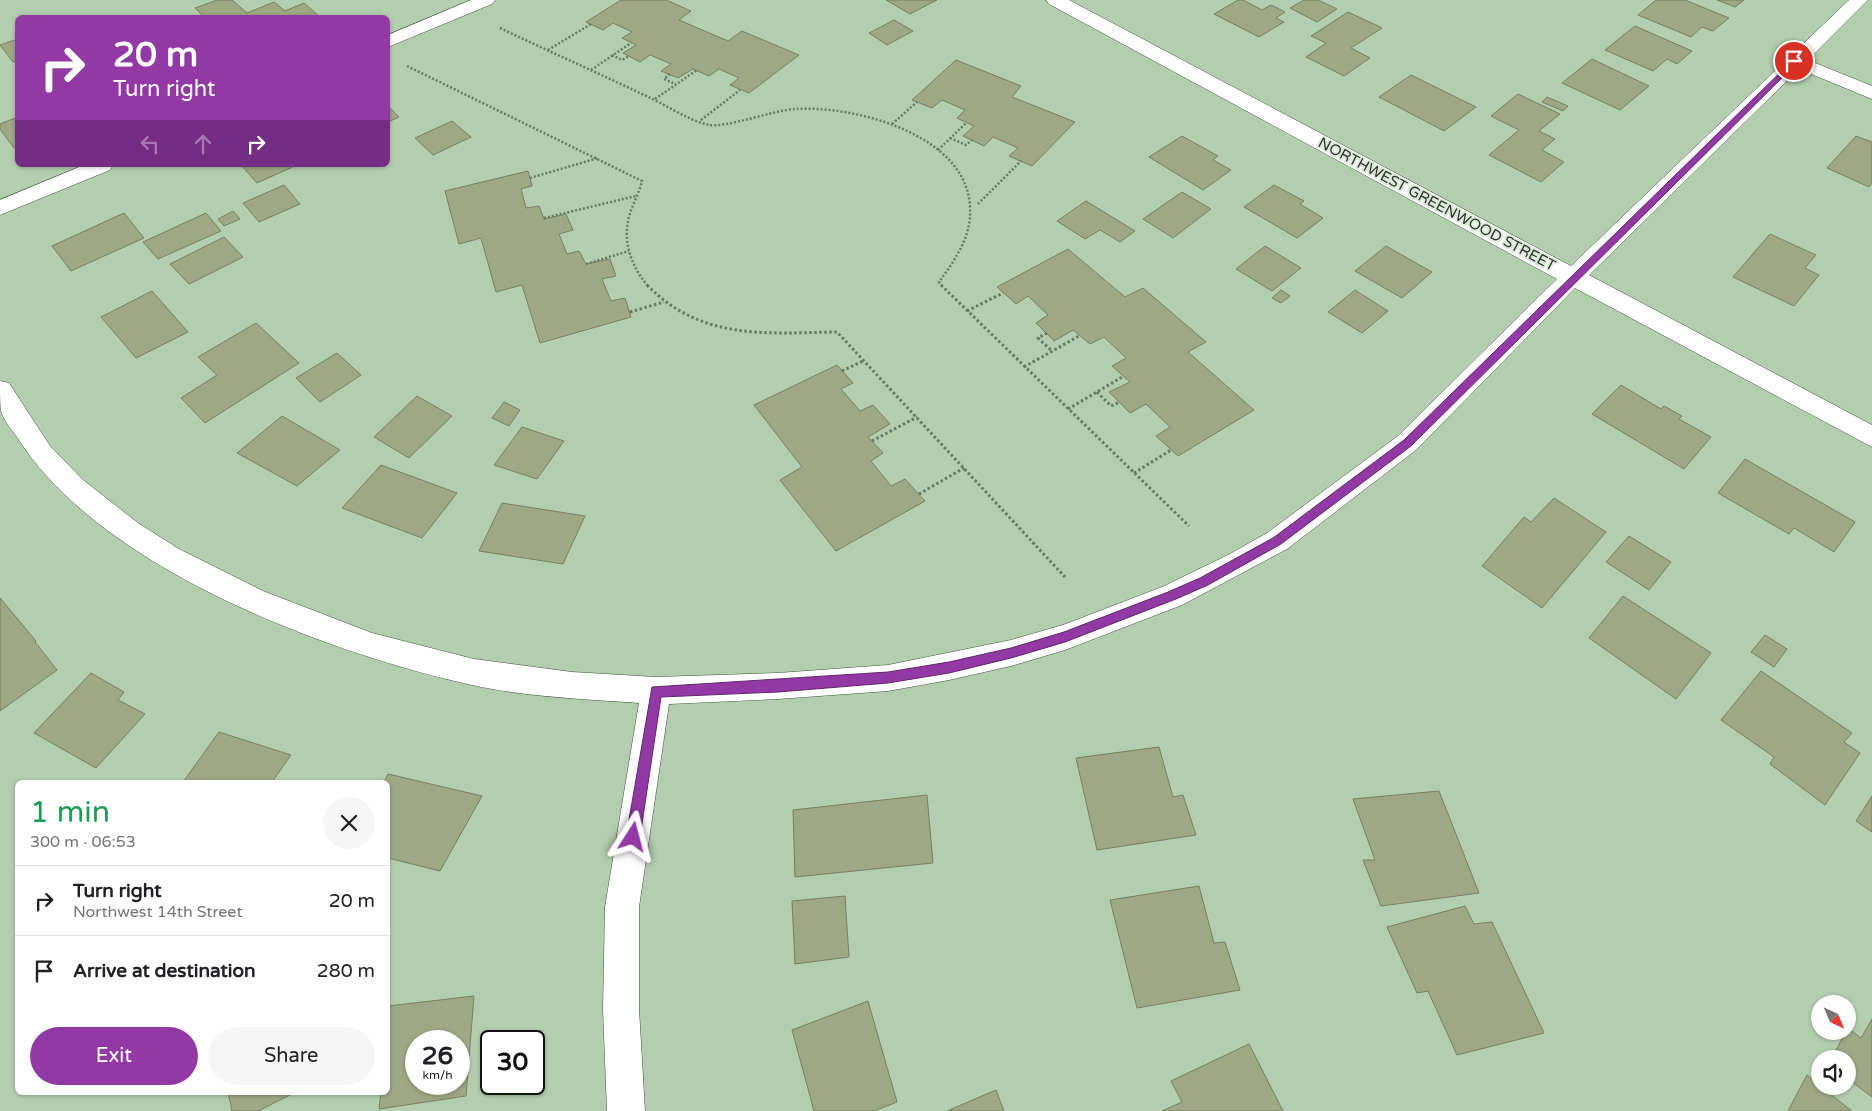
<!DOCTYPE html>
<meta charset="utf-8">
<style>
body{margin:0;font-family:"Varela Round",sans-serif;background:#f6f6f6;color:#202124;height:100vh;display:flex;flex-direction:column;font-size:19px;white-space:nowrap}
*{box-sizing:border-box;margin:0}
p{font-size:16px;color:#757577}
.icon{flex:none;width:28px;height:28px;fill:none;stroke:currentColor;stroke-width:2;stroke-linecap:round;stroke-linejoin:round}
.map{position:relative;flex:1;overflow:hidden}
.sheet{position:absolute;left:15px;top:780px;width:375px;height:315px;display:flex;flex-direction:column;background:#fff;border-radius:8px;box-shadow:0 1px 4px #0004}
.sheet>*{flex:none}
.top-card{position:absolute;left:15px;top:15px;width:375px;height:152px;border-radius:8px;box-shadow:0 1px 4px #0004;background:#9339a5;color:#fff;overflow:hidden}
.needle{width:32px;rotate:136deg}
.tools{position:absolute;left:1811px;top:995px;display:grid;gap:10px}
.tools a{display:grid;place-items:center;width:45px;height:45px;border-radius:50%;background:#fff;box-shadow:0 1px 4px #0004;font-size:25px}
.speed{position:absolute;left:405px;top:1030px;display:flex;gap:10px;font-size:25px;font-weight:700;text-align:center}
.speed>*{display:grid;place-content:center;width:65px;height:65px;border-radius:50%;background:#fff;box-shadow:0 1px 4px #0004;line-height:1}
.speed small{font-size:12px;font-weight:400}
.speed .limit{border:2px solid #111;border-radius:8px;background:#fff;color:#111}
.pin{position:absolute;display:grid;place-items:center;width:42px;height:42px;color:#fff;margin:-21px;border:2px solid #fff;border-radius:50%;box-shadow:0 1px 5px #0007}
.me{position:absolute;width:55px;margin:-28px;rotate:9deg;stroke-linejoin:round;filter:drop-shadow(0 0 4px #0008)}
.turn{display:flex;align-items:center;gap:18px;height:105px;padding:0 15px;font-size:22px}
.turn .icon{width:65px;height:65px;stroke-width:2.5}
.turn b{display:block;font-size:35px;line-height:42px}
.lanes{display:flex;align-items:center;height:48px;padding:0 15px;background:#0003;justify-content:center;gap:25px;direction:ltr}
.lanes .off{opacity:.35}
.round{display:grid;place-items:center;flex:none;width:52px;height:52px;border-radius:26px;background:#f6f6f6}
.head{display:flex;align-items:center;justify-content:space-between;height:85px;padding:0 15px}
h1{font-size:30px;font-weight:600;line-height:38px;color:#1e9e55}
.primary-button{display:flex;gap:10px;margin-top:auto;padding:10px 15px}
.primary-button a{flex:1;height:58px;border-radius:30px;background:#9339a5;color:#fff;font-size:20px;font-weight:600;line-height:58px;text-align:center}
.primary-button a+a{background:#f6f6f6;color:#202124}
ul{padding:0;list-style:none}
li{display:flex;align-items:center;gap:15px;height:70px;padding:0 15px;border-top:1px solid #e0e0e0}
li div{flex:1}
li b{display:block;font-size:19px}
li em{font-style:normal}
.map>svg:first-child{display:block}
</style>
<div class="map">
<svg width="1872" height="1111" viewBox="0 0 1872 1111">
<rect width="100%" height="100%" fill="#b3cdaf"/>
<path fill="#9ea885" stroke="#77805f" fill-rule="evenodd" d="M217,0H232L247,13L274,2L285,11L304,3L321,18H205L195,8Z
M621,0H666L691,11L679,20L728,41L742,31L799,55L749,93L730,85L739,78L719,69L709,76L693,69L678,78L661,71L671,64L650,55L640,62L623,53L636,45L622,38L632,32L613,23L603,30L586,22Z
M886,0H937L910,14Z
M1238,0H1243L1262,10L1271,5L1285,12L1276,18L1284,22L1259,37L1214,14Z
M1304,0H1318L1337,9L1317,22L1290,8Z
M1656,0H1685L1729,18L1713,31L1702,27L1691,37L1638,15Z
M1717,0H1744L1735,7Z
M1348,12L1382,28L1351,48L1370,58L1344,76L1306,57L1326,43L1311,36Z
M894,20L913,31L887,45L869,33Z
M1635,26L1692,51L1677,64L1667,59L1653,71L1605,50Z
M18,39V60L13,62L0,45Z
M1592,59L1649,86L1620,110L1562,83Z
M956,60L1021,86L1012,97L1075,122L1032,166L1009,156L1018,148L993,137L984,146L963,136L974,126L957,118L965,110L942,100L932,108L912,100Z
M1411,75L1476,107L1444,131L1379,97Z
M1518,94L1560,114L1539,131L1555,139L1542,150L1564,162L1541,182L1489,155L1519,130L1491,116Z
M1547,97L1568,106L1563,111L1542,102Z
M388,106L399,117L388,122Z
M18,117V147L14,148L0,129V124Z
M452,121L471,137L433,155L415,138Z
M1182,136L1218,156L1213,160L1231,170L1203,190L1149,157Z
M1856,136L1872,142V183L1869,187L1827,168Z
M241,165H297L257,183Z
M528,171L532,186L521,189L526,208L539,206L544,219L566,214L573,230L559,234L567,254L579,251L586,264L610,259L616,276L602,279L611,301L625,298L631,317L540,343L522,285L496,292L481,238L459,244L445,191Z
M284,185L300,204L259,222L243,203Z
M1274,185L1304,201L1300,204L1323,218L1297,238L1244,207Z
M1182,192L1211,209L1173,238L1143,219Z
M1086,201L1135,231L1120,242L1100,230L1085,239L1057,221Z
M233,211L240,219L224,226L218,219Z
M124,213L144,238L71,271L52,246Z
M206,213L221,231L158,259L143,242Z
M1770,234L1816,255L1805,268L1819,275L1794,306L1733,277Z
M224,237L243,257L189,284L170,264Z
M1265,246L1301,268L1272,291L1236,269Z
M1386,246L1432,272L1402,298L1355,271Z
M1068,249L1125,297L1143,288L1206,342L1188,352L1254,410L1178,456L1156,436L1170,427L1146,404L1130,413L1109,392L1130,382L1112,366L1126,358L1104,337L1090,344L1073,330L1054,341L1036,323L1048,315L1028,296L1016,304L997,287Z
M1281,290L1290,296L1281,303L1272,298Z
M1355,290L1388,311L1362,333L1328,312Z
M152,291L188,332L136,358L101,317Z
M256,323L299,363L205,423L181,398L217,375L198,357Z
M337,353L361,375L320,402L296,378Z
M837,365L853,383L841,389L860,411L873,405L890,424L868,437L883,453L871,461L891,486L905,479L925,501L836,551L780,480L802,467L754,405Z
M1621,385L1661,409L1664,406L1682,416L1679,419L1711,437L1684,469L1592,414Z
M417,396L452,416L409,458L374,437Z
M504,402L520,410L509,426L492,418Z
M282,416L340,450L297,486L237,453Z
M522,427L564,441L537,479L494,465Z
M1745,459L1855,522L1834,552L1794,528L1789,534L1718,493Z
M381,465L457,493L422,538L342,508Z
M1554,498L1606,532L1542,608L1482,566L1524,517L1531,522Z
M502,503L585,516L563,564L479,551Z
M1629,536L1671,562L1649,590L1606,562Z
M1623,596L1711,653L1676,699L1589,638Z
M0,598L36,641L35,642L57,670L0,711Z
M1765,635L1787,649L1774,667L1751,652Z
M1761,671L1852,733L1844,742L1860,753L1825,805L1770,764L1774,757L1721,720Z
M91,673L124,692L118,700L145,714L96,768L34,733Z
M219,732L291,755L272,782H183Z
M1159,747L1173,797L1183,795L1196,835L1097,850L1076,758Z
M388,774L482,796L440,871L388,858V782H384Z
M1439,791L1479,893L1381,906L1363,860H1375L1353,799Z
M927,795L933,863L795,877L793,810Z
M1872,796V832L1856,821Z
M1199,886L1214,943L1225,942L1240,990L1137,1008L1110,900Z
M845,896L849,957L795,964L792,901Z
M1465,906L1474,924L1492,922L1544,1033L1457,1055L1428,991L1417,993L1387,927Z
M474,996L466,1096L379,1109L381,1092H388V1006ZM416,1041H459V1084H416Z
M868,1001L897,1102L874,1111H814L792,1030Z
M1872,1019V1097L1848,1079V1059H1831L1848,1028L1861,1038Z
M1249,1044L1283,1111H1162L1182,1102L1171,1081Z
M1807,1075L1820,1086L1852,1111H1788Z
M996,1090L1004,1111H947Z
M228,1092H296L258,1111H232Z"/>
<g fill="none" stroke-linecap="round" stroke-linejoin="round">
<g stroke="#3e543a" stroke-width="1">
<path id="minor" d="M471,0H495L492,4L388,47V35Z
M1046,0H1069L1571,266L1849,0H1868L1808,60L1872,86V99L1799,69L1589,275L1872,425V447L1575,288L1416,450L1287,549L1182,605L1065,650L1011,666L949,680L888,691L778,699L669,704L639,907V1009L645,1111H607L603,1009L605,907L639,703C584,699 526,697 472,685C328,653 102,569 19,440C13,431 4,421 1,411C0,403 0,389 0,381L9,383L50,446L83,480L138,523L179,549L263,591L372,633L474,659L572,672L656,677L778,673L888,665L1011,640L1063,625L1162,587L1228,555L1267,533L1398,436L1557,279L1049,4Z
M84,165H113L110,170L0,215V200Z"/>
</g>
<path stroke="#697b66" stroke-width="2.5" stroke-dasharray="2 2" stroke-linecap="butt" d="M500,28C548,51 596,72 644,95C665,104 687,120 709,125C726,128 774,110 795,109C853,105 967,134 970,207C972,236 955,260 939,282L942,286
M548,50L591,24
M612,55L622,60L629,56
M407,66L642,181C639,194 632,205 629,217C622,241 632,268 648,286
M591,70L631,43
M670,74L664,79L675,84
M655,99L697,70
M701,120L740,90
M892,124L917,102
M950,138L966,145L972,140
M938,150L966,123
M530,178L598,158
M978,204L1021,161
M544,218L636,196
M586,264L629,251"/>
<path stroke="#697b66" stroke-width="3" stroke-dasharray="2.5 2.5" stroke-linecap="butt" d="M647,285C702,341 765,333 837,332L1065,577
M941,285L1189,526
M967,311L1003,293
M630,312L664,302
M1047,333L1038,338L1052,351
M1024,367L1079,336
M842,371L865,360
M1097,392L1111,406L1120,402
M1068,409L1124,376
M872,441L917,417
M1134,473L1171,450
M919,494L964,468"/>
<use href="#minor" fill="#fff" fill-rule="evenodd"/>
</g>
<path fill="#9339a5" stroke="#60256b" d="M1794,59L1798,61L1797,63L1411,446L1281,544L1208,585L1176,599L1065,642L1011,658L949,673L888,683L778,692L661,697L640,837L638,841L633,843L628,841L626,837L652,687L888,672L949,662L1011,648L1064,632L1168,592L1200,578L1273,538L1404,440Z"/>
<g text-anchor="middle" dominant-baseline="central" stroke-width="4" stroke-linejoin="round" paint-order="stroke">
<g font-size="15" fill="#2a3428" stroke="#dce9da">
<text transform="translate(1437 204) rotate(28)">NORTHWEST GREENWOOD STREET</text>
</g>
</g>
</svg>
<div class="tools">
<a><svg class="needle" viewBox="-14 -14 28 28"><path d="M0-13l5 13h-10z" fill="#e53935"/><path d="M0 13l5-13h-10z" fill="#757577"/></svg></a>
<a><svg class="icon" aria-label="sound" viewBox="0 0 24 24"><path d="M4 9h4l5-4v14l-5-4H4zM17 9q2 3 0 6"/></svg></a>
</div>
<div class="speed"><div>26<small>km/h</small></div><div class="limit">30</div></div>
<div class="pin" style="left:1794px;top:61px;background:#d93025"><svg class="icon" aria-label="arrive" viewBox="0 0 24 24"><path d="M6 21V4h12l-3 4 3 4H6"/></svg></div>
<svg class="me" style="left:633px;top:837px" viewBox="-20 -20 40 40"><path d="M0-17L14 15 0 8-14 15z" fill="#9339a5" stroke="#fff" stroke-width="4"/></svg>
<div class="top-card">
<div class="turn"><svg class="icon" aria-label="right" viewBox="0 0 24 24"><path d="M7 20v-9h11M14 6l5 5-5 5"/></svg><div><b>20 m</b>Turn right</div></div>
<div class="lanes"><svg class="icon off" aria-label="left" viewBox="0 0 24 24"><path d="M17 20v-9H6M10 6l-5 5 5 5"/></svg><svg class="icon off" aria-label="ahead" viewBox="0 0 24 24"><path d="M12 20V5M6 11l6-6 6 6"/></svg><svg class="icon" aria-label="right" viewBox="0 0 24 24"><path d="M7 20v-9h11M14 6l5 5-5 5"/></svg></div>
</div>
<section class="sheet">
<div class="head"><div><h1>1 min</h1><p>300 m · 06:53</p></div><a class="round"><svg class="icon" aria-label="close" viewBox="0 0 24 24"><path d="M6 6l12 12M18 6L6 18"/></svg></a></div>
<ul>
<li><svg class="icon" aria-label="right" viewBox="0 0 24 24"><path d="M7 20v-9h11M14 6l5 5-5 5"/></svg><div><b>Turn right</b><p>Northwest 14th Street</p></div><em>20 m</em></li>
<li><svg class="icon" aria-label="arrive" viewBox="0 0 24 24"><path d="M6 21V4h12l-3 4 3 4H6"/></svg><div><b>Arrive at destination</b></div><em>280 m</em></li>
</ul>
<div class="primary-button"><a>Exit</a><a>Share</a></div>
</section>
</div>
